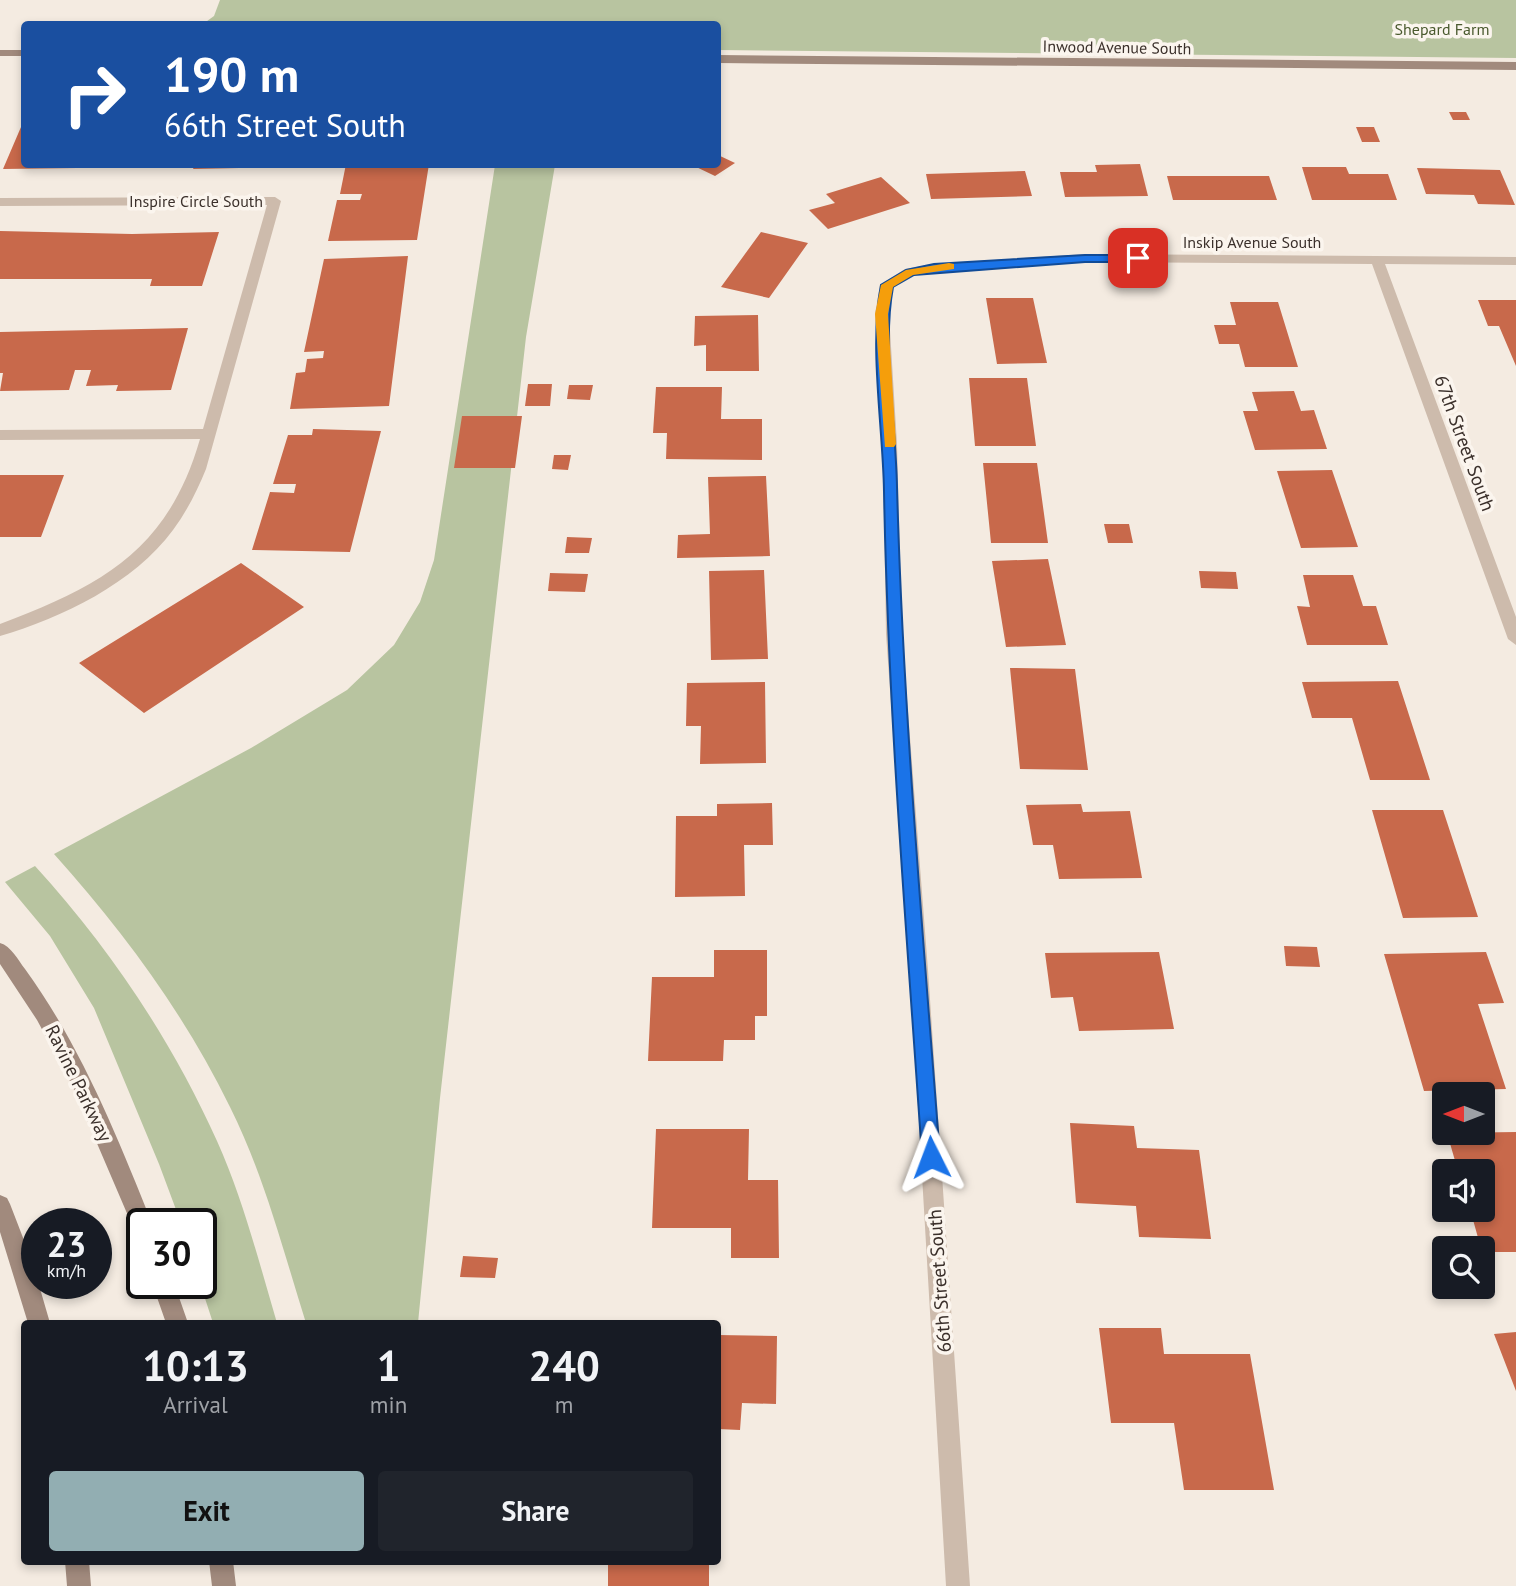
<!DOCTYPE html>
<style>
body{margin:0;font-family:"PT Sans",sans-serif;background:#20242c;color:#f1f3f6;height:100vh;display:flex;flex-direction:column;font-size:26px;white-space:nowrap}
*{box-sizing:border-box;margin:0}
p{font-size:23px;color:#9ea1a6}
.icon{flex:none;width:38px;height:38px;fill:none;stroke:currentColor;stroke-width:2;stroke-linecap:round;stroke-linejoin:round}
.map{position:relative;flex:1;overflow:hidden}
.side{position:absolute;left:21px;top:1320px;width:700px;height:245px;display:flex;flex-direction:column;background:#171b24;border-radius:7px;box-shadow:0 4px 10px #0003}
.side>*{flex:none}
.guide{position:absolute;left:21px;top:21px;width:700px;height:147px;border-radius:7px;box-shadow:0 4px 10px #0003;background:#1a4fa0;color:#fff;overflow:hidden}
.needle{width:46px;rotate:270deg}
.tools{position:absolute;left:1432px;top:1082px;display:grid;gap:14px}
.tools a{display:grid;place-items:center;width:63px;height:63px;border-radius:7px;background:#171b24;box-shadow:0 4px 10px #0003;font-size:35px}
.speed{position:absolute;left:21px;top:1208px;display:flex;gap:14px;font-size:35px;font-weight:700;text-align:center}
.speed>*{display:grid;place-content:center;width:91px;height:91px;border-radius:50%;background:#171b24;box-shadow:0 4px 10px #0003;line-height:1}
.speed small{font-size:18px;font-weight:400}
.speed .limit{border:4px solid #111;border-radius:10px;background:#fff;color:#111}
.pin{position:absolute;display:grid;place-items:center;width:60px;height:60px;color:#fff;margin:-30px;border-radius:14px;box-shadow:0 4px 10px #0006}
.me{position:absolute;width:77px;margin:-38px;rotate:357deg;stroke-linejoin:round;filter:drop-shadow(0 0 5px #0008)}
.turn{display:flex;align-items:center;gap:24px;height:147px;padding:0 28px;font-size:32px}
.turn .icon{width:91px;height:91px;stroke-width:2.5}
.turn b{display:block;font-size:49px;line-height:60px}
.eta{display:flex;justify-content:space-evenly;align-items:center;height:119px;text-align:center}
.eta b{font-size:42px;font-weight:600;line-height:49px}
.button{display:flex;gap:14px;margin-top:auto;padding:14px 28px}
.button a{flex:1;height:80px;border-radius:7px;background:#92aeb2;color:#111;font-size:28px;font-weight:600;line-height:80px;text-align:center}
.button a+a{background:#20242c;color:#f1f3f6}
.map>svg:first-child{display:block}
</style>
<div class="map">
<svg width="1516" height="1586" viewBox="0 0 1516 1586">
<rect width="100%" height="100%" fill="#f4ebe1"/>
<path fill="#b8c4a0" d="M220,0H1516V58L718,50V24H203L214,16Z
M495,165H555L526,337L440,1098L418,1323H306C283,1250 264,1175 230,1107C184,1013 123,931 54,854L251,748L347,690L394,645L420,602L434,560Z
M35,866C109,947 171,1039 217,1141C243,1199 259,1262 277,1323H213L200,1283L201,1223H181L159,1164L94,1008L50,936L5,882Z"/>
<path fill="#c8694b" d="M1449,112H1466L1470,120H1453Z
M24,120V164H152L151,167L3,169Z
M1356,127H1374L1380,142H1362Z
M718,155L735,163L715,176L690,164H718Z
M195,164H240L239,168L193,169Z
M346,164H429L417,240L328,241L337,200H360L362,194H340Z
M1140,164L1148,196L1065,197L1060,172H1097L1095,165Z
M1302,167H1346L1349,174H1388L1397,200H1312Z
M1417,168L1500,170L1515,205L1478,204L1474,195L1426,194Z
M1025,171L1032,196L931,199L926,174Z
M1167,176H1269L1277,200H1173Z
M881,177L910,203L828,229L809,210L835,203L826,194Z
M0,231L132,234L219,232L202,286H150L152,279H0Z
M761,232L808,243L769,298L721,287Z
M408,256L389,406L290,409L296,373L305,372L307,359L323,358L324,351L304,352L324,259Z
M986,298H1033L1047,363L997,364Z
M1478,300H1516V366L1499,326H1488Z
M1230,302H1278L1298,367H1245L1239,344H1219L1214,325H1236Z
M758,315L759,371H706V345L694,346L695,316Z
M188,328L171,390L116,391L118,385L86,386L91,370H75L69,390L0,391L3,373H0V332Z
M969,378H1027L1036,446H975Z
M528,384H552L550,406H525Z
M569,385H593L590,400L567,399Z
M656,387H722L721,419H762V460L666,459L667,433H653Z
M1294,391L1301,411L1314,410L1327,449L1255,450L1243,411H1258L1252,392Z
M462,416H522L515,468H454Z
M313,429L381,431L350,552L252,550L270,492L294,493L296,484H273L288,435H312Z
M554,455H571L568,470L552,469Z
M983,463H1037L1048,543H991Z
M1332,470L1358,547L1301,548L1277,471Z
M0,475H64L41,537H0Z
M766,476L770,556L677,558L678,535L710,534L708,477Z
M1104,524H1129L1133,543H1108Z
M567,537L592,538L589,553H565Z
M1048,559L1066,645L1006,647L992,561Z
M241,563L304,607L144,713L79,663Z
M764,570L768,659L711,660L709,571Z
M1199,571L1236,572L1238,589L1201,588Z
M550,573L588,574L585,592L548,591Z
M1303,575H1353L1363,606H1376L1388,645H1307L1297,606L1310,607Z
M1010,668L1075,669L1088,770L1020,769Z
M1398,681L1430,780H1370L1352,718H1312L1302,682Z
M765,682L766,763L700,764L701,726H686L687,683Z
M772,803L773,845H744L745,896L675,897L676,816H717V804Z
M1081,804L1083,812L1130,811L1142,878L1059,879L1053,845H1033L1026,805Z
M1372,810H1443L1478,917L1403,918Z
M1284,946L1317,947L1320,967L1286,966Z
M714,950H767V1016H755V1040H724L723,1061H648L652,977H714Z
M1159,952L1174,1029L1079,1031L1073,997L1051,998L1045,953Z
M1486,952L1504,1003L1478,1004L1506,1089L1424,1091L1384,954Z
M1070,1123L1134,1126L1137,1148L1199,1150L1211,1239L1139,1237L1136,1206L1076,1203Z
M656,1129H749L748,1180H778L779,1258H731V1228H652Z
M1516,1132V1252H1482L1470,1209H1482V1171H1458L1447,1133Z
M463,1256L498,1258L495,1278L460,1277Z
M1099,1328H1161L1164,1354H1250L1274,1490H1184L1174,1423H1111Z
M1516,1332V1391L1494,1334Z
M718,1335L777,1336L776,1404L742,1403L740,1430L718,1429Z
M608,1561H709V1586H608Z"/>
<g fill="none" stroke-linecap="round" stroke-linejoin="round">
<path fill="#cdbbac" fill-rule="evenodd" d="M275,197L281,201L206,469C197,491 187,511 173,530C134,583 62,618 0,636V624C103,585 168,550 200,439L0,440V430L203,429L267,205L0,206V198Z
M1085,254L1516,257V265L1385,264L1516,617V645L1508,639L1372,264L1085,262L934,272L914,275L893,287L889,314L897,444L902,634L928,970L970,1586H946L910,970L886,634L883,444L875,314L880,285L905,269L934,264Z"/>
<path fill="#a18a7d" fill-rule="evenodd" d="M0,50H24V56H0Z
M718,55L1516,62V70L718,63Z
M0,943C11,946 18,960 25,969C81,1046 117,1136 152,1223H142V1234L135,1232L72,1085L37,1020L0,964Z
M0,1195L7,1198L10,1204L32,1261L50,1323H28L0,1232Z
M152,1283H174L188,1323H166Z
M65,1561H89L91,1586H67Z
M209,1561H233L236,1586H212Z"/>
</g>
<path fill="#1a73e8" stroke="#114b97" stroke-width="2" d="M1085,255H1138L1144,258L1138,262H1085L914,275L893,287C882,346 896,425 897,487C903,711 923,934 940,1157L938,1163L931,1165L924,1163L922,1157C907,935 888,713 884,491C883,427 869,346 881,285L906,270L934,264Z"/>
<path fill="#f59e0b" d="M949,263L954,264V269L913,275L893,287L888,314L896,444L894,447H885L875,314L881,285L906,270Z"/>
<g text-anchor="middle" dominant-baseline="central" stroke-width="7" stroke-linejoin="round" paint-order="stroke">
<g font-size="16" fill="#4a5a2e" stroke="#fbf5ee">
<text x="1442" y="29">Shepard Farm</text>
</g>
<g font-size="16" fill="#3b302b" stroke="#fbf5ee">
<text transform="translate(1117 47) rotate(1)">Inwood Avenue South</text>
<text x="196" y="201">Inspire Circle South</text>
<text x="1252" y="242">Inskip Avenue South</text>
</g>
<g font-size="19" fill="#3b302b" stroke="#fbf5ee">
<text transform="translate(1465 443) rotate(70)">67th Street South</text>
<text transform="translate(79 1083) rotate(64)">Ravine Parkway</text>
<text transform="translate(939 1281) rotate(-94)">66th Street South</text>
</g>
</g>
</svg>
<div class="tools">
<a><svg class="needle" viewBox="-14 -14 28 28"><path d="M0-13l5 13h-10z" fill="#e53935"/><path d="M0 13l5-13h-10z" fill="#9ea1a6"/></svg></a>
<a><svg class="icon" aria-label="sound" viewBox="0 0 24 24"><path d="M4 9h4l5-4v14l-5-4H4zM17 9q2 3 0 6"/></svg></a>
<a><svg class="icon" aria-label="search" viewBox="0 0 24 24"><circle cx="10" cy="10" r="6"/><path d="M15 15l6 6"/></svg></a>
</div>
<div class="speed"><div>23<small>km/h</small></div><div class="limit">30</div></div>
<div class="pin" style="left:1138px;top:258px;background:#d93025"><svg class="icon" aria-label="arrive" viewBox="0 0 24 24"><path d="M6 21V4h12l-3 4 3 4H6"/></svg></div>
<svg class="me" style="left:931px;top:1157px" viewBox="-20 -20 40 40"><path d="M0-17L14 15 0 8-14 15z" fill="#1a73e8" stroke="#fff" stroke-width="4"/></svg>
<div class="guide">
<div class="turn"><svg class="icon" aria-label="right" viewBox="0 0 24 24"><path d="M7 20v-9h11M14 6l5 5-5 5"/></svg><div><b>190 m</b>66th Street South</div></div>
</div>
<section class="side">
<div class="eta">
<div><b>10:13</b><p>Arrival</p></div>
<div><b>1</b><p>min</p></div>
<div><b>240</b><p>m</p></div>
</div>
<div class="button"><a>Exit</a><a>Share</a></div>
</section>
</div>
